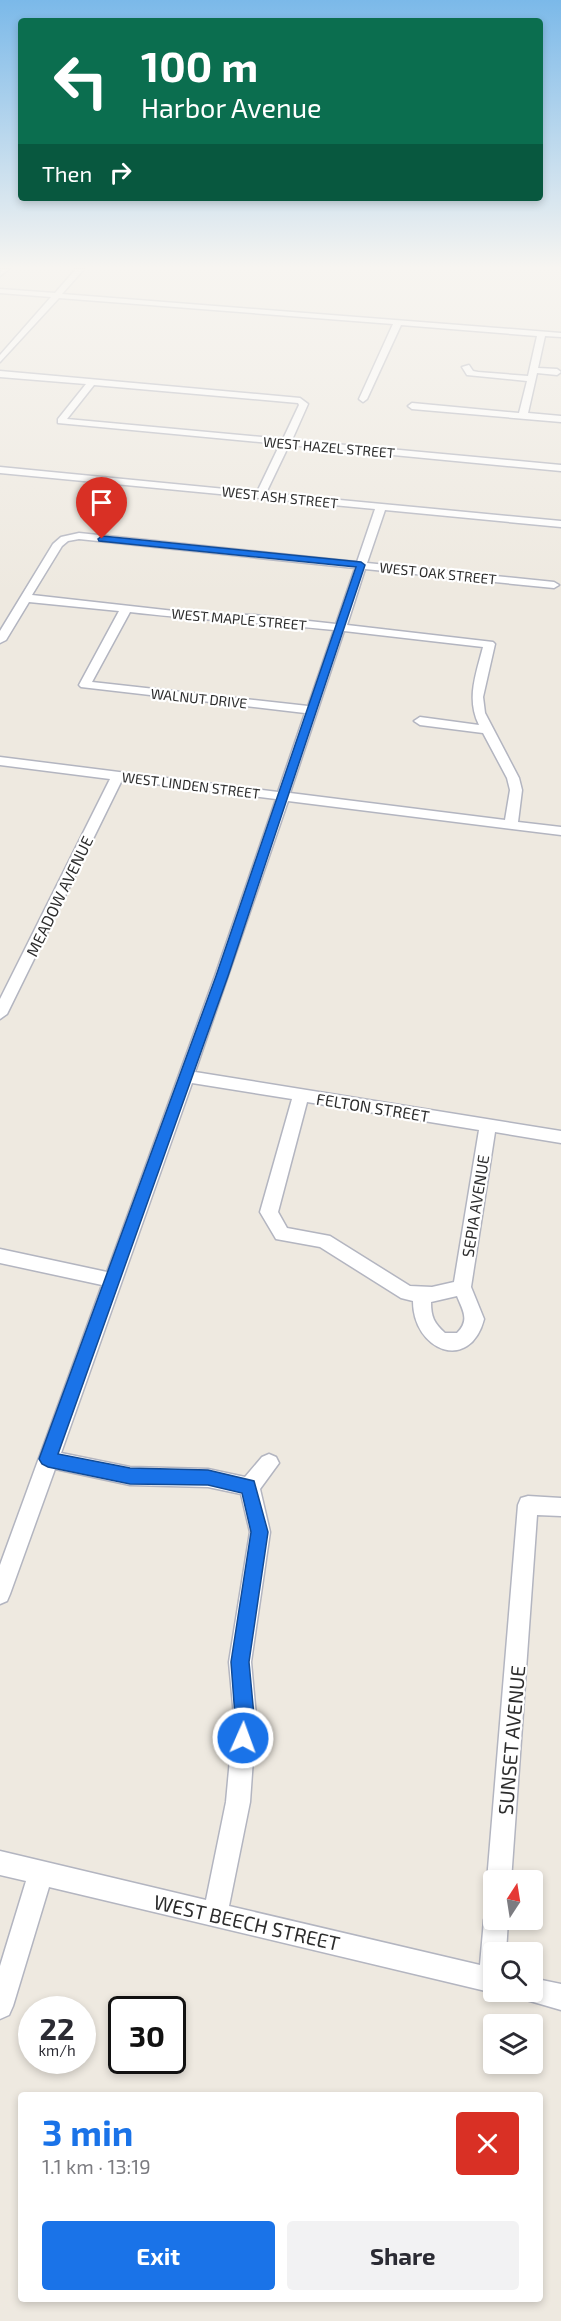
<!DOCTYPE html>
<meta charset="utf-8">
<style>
body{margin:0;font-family:"Exo 2",sans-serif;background:#f2f2f3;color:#2b2b33;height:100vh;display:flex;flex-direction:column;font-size:22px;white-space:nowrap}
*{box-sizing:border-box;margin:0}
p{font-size:20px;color:#7c7c81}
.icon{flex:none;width:33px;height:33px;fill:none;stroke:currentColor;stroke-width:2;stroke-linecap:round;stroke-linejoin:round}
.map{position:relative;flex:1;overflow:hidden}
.details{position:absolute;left:18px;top:2092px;width:525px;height:210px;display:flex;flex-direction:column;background:#fff;border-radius:6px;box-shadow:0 3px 9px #0003}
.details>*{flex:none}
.banner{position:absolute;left:18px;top:18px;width:525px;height:183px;border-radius:6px;box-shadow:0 3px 9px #0003;background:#0b6e4f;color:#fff;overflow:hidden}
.needle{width:39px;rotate:12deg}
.tools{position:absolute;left:483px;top:1870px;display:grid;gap:12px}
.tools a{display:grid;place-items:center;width:60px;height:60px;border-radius:6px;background:#fff;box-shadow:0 3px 9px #0003;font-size:30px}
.speed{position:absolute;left:18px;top:1996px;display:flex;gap:12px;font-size:30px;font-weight:700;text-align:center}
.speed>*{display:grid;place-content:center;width:78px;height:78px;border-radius:50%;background:#fff;box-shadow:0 3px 9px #0003;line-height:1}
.speed small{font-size:15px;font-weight:400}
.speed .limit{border:3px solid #111;border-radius:9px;background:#fff;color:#111}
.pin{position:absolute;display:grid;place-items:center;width:51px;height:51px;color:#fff;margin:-62px -26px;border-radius:50% 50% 50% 0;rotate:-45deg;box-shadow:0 0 6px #0007}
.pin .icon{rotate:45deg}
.me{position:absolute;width:66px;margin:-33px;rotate:2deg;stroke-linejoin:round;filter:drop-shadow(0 0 4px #0008)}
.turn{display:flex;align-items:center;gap:21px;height:126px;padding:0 24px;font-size:27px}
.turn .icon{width:78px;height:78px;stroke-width:2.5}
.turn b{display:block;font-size:42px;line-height:51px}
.then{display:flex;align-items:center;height:57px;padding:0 24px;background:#0003;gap:12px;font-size:22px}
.round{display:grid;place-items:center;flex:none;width:63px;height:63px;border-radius:6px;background:#f2f2f3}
.head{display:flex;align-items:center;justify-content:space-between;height:102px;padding:0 24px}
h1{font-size:36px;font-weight:700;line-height:45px;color:#1a73e8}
.action{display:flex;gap:12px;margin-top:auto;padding:12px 24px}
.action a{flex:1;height:69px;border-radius:6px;background:#1a73e8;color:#fff;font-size:24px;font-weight:700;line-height:69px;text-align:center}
.action a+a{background:#f2f2f3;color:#2b2b33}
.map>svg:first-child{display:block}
</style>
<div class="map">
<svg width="561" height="2321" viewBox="0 0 561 2321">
<rect width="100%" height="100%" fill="#eee9e0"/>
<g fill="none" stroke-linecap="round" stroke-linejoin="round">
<g stroke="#b3b5c0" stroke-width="3">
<path id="minor" d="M9,269L0,276L1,269Z
M76,269H84L62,294L561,333V337L545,336L538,368L557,369L561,372L557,375L537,373L528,413L561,416V422L412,409L408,406L412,403L519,413L527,381L467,375L462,367L469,365L473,371L478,372L528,376L537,336L401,325L367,399L363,402L359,399L393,324L59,298L0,362V355L51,297L0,293V289L55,293Z
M0,371L300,398L308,404L292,440L561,465V471L289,445L266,493L561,521V527L385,510L367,563L554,582L559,585L554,588L365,569L347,625L493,642L495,644L483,697L485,713L519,778L522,790L518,822L561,827V835L288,801L195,1072L561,1131V1143L495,1132L471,1287L484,1319C470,1373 413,1351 413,1301L401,1298L320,1247L276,1239L260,1212L292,1099L192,1083L61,1453L130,1467L208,1469L245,1477L262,1457L269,1454L276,1457L279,1463L260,1489L270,1532L251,1662L256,1716L250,1802L229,1906L480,1965L484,1920L487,1911L494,1909V1920H508L506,1953H494V1992H498L494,1993L49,1887L13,2006L9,2015L0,2019V1966L26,1881L0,1875V1851L206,1900L226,1802L234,1716L229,1662L250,1532L241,1494L208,1487L130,1485L55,1469L10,1594L7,1601L0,1604V1565L102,1285L0,1263V1249L107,1272L215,976L276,799L122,780L7,1014L0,1019V999L110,779L0,765V757L278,792L305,713L81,687L79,685L119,611L29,602L6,640L0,643V631L53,544L61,537L79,533L357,562L375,509L0,473V467L257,492L280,444L58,423V419L86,384L0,377ZM94,385L298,403L299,405L283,439L67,419ZM79,539L355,568L336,624L253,615L201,614L32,595L62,546L68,541ZM130,612C198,620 266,623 334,630L308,706L92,682ZM344,631L483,647C476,674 466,699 479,725L420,717L414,721L420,725L483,733L507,778L510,790L505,820L290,793ZM307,1102L479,1130L454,1282L432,1287L410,1286L330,1236L287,1228L278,1212ZM457,1296C463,1311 470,1320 457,1333H445C434,1323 431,1317 431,1302Z
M528,1496L561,1498V1516L537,1515L511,1881H494V1891L487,1881L518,1505L521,1498Z
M532,1978L561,1984V2010L523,1999L520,1992H532Z"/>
</g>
<use href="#minor" fill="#fff" fill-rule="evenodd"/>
</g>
<linearGradient id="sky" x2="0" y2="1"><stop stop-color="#7bb9e9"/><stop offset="0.45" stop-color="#f7f5f1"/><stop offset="1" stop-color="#f7f5f1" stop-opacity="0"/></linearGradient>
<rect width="561" height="594" fill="url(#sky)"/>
<path fill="#1a73e8" stroke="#114b97" stroke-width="1.5" d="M102,536L361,562L365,565L228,976L58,1454L130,1468L208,1470L254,1481L268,1532L249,1662L254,1716L250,1744L243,1747L236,1744L234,1738L235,1716L231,1662L251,1532L242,1493L208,1485L130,1484L48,1467L42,1464L39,1459L216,976L356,567L99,541L98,539Z"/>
<g text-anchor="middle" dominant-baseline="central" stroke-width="4.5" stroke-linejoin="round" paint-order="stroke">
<g font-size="14" fill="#2d2d2d" stroke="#fff">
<text transform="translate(329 447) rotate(5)">WEST HAZEL STREET</text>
<text transform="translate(280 497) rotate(6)">WEST ASH STREET</text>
<text transform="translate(438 573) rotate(6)">WEST OAK STREET</text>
<text transform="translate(239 619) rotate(5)">WEST MAPLE STREET</text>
<text transform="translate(199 698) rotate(6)">WALNUT DRIVE</text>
<text transform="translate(191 785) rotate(7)">WEST LINDEN STREET</text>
</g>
<g font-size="16" fill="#2d2d2d" stroke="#fff">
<text transform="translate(59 896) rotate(-64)">MEADOW AVENUE</text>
<text transform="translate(373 1107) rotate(9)">FELTON STREET</text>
<text transform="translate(475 1206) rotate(-81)">SEPIA AVENUE</text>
</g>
<g font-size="20" fill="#2d2d2d" stroke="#fff">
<text transform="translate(511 1740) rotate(-85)">SUNSET AVENUE</text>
<text transform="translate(247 1922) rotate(13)">WEST BEECH STREET</text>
</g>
</g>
</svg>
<div class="tools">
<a><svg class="needle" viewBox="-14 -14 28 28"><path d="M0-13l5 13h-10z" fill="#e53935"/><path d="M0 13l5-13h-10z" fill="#7c7c81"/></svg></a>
<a><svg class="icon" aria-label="search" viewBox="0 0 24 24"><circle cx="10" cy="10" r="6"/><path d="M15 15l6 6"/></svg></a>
<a><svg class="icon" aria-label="layers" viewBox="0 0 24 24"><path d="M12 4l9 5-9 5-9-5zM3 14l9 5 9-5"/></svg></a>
</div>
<div class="speed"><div>22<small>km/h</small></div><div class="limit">30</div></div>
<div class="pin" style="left:102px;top:539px;background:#d93025"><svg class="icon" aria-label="arrive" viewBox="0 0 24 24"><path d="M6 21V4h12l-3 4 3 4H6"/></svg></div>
<svg class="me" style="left:243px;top:1738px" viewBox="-20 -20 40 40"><circle r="17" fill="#1a73e8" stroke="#fff" stroke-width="3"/><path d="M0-11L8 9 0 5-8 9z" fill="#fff"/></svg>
<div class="banner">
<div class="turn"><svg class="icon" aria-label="left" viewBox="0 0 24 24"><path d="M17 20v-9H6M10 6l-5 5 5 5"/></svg><div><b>100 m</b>Harbor Avenue</div></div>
<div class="then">Then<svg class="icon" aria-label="right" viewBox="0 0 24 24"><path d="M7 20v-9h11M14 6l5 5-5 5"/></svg></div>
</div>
<section class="details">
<div class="head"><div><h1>3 min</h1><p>1.1 km · 13:19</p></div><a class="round" style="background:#d93025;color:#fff"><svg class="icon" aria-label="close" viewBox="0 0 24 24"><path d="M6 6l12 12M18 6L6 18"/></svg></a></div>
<div class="action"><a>Exit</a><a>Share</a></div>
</section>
</div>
